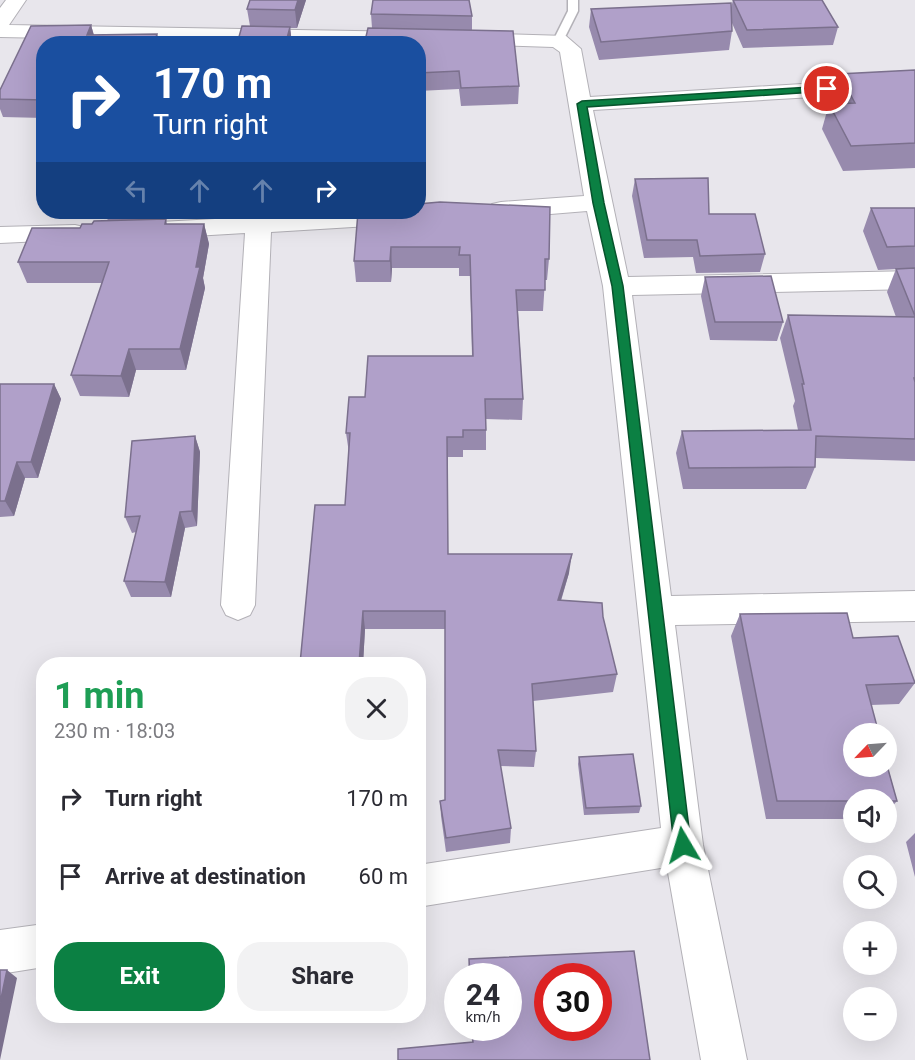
<!DOCTYPE html>
<meta charset="utf-8">
<style>
body{margin:0;font-family:Roboto,sans-serif;background:#f2f2f3;color:#2b2b33;height:100vh;display:flex;flex-direction:column;font-size:22px;white-space:nowrap}
*{box-sizing:border-box;margin:0}
p{font-size:20px;color:#7c7c81}
.icon{flex:none;width:33px;height:33px;fill:none;stroke:currentColor;stroke-width:2;stroke-linecap:round;stroke-linejoin:round}
.map{position:relative;flex:1;overflow:hidden}
.panel{position:absolute;left:36px;top:657px;width:390px;height:366px;display:flex;flex-direction:column;background:#fff;border-radius:24px;box-shadow:0 6px 24px #0002}
.panel>*{flex:none}
.hud{position:absolute;left:36px;top:36px;width:390px;height:183px;border-radius:24px;box-shadow:0 6px 24px #0002;background:#1a4fa0;color:#fff;overflow:hidden}
.needle{width:39px;rotate:245deg}
.fabs{position:absolute;left:843px;top:723px;display:grid;gap:12px}
.fabs a{display:grid;place-items:center;width:54px;height:54px;border-radius:50%;background:#fff;box-shadow:0 6px 24px #0002;font-size:30px}
.speed{position:absolute;left:444px;top:963px;display:flex;gap:12px;font-size:30px;font-weight:700;text-align:center}
.speed>*{display:grid;place-content:center;width:78px;height:78px;border-radius:50%;background:#fff;box-shadow:0 6px 24px #0002;line-height:1}
.speed small{font-size:15px;font-weight:400}
.speed .limit{border:9px solid #d22;background:#fff;color:#111}
.pin{position:absolute;display:grid;place-items:center;width:51px;height:51px;color:#fff;margin:-26px;border:3px solid #fff;border-radius:50%;box-shadow:0 2px 6px #0007}
.me{position:absolute;width:66px;margin:-33px;rotate:353deg;stroke-linejoin:round;filter:drop-shadow(0 0 4px #0008)}
.turn{display:flex;align-items:center;gap:21px;height:126px;padding:0 18px;font-size:27px}
.turn .icon{width:78px;height:78px;stroke-width:2.5}
.turn b{display:block;font-size:42px;line-height:51px}
.lanes{display:flex;align-items:center;height:57px;padding:0 18px;background:#0003;justify-content:center;gap:30px;direction:ltr}
.lanes .off{opacity:.35}
.round{display:grid;place-items:center;flex:none;width:63px;height:63px;border-radius:24px;background:#f2f2f3}
.overview{display:flex;align-items:center;justify-content:space-between;height:102px;padding:0 18px}
h1{font-size:36px;font-weight:700;line-height:45px;color:#1e9e55}
.primary-button{display:flex;gap:12px;margin-top:auto;padding:12px 18px}
.primary-button a{flex:1;height:69px;border-radius:24px;background:#0b8043;color:#fff;font-size:24px;font-weight:700;line-height:69px;text-align:center}
.primary-button a+a{background:#f2f2f3;color:#2b2b33}
ul{padding:0;list-style:none}
li{display:flex;align-items:center;gap:18px;height:78px;padding:0 18px}
li div{flex:1}
li b{display:block;font-size:22px}
li em{font-style:normal}
.map>svg:first-child{display:block}
</style>
<div class="map">
<svg width="915" height="1060" viewBox="0 0 915 1060">
<rect width="100%" height="100%" fill="#e8e6ec"/>
<g fill="none" stroke-linecap="round" stroke-linejoin="round">
<g stroke="#b3b1b7" stroke-width="3">
<path id="service" d="M568,0H578V11L562,43H554L553,41L568,11Z"/>
</g>
<g stroke="#b3b1b7" stroke-width="2">
<path id="minor" d="M6,0H26L9,25L412,32L420,33L423,38L416,44H360L0,37V8Z
M469,33L566,36L581,49L590,97L915,77V91L593,110L628,277L915,271V289L632,295L671,596L915,591V621L675,625L703,845L747,1060H701L667,867L418,907V865L661,828L603,286L587,211L501,218L492,216L488,210L492,204L501,202L584,196L560,52L553,47L461,44L458,39L461,34Z
M343,212H412L415,216L411,222L402,224L271,232L255,605L250,615L238,620L226,615L221,605L245,233L160,238L151,236L147,230L151,224L160,222Z
M75,225L84,227L88,233L84,239L0,243V227Z
M44,924V967L0,974V930Z"/>
</g>
<use href="#service" fill="#fff" fill-rule="evenodd"/>
<use href="#minor" fill="#fff" fill-rule="evenodd"/>
</g>
<path fill="#978aad" fill-rule="evenodd" d="M250,0H306L297,28H290L292,42L365,41L372,28L371,14L472,16V30L519,86L518,104L461,106L459,89L418,91V44H237L250,26L247,9Z
M733,0H822L838,27L833,45L743,48L732,23V31L729,50L599,60L589,27L591,9L731,8Z
M91,25L94,35L157,34L159,44H44V118L3,117L0,109V90L31,26Z
M915,70V168L843,171L822,129L829,104H834L831,98L839,74Z
M635,179L709,214L765,254L760,272L696,273L693,257L644,258L632,196Z
M871,208H915V461L815,458V467L806,489H683L676,453L682,431L798,430L793,406L795,401L780,338L788,315L896,317L887,292L896,269L878,270L863,231Z
M105,212H177L176,219H166L167,224H204L209,244L203,278L205,288L186,370H136L129,397L80,396L71,375L102,283H27L18,262L80,228L108,221Z
M358,212L549,259L547,280H545L543,311H518L523,399L522,420L486,419V450H463V457H448V554L569,573L561,601L603,617L617,674L613,692L533,701L536,751L534,767L500,766L511,828L510,843L446,852L441,816L440,801L445,800V629H365L363,664H300L345,505L349,453L346,433L365,397L472,356L470,276H459V268H392L391,282H356L354,261Z
M705,277L783,322L777,341L710,340L701,296Z
M0,384H54L61,399L38,478H25L14,516L0,517Z
M195,436L200,452L197,526L185,528L171,597H131L124,581L136,532L132,533L125,517Z
M740,614L853,638L915,683L899,704L871,705L897,801L886,813V800H854V819H766L731,636Z
M579,757L641,806L639,813L584,815L578,764Z
M915,833V877L906,842Z
M634,951L650,1060H398V1049L472,1042L471,1028H508V976H468L469,959ZM548,976H598V1028H548Z"/>
<path fill="#7b708d" d="M298,0H306L297,28L295,10Z
M91,25L96,44L87,35Z
M290,27L292,44L286,42Z
M157,34L159,44H154Z
M174,212H177L176,219Z
M204,224L209,244L203,278L205,288L186,370L180,349Z
M391,247L392,268L391,282L390,261Z
M129,349L136,370L129,397L121,376Z
M54,384L61,399L38,478L31,462Z
M195,436L200,452L197,526L192,511Z
M17,462L25,478L14,516L5,501Z
M180,512L185,528L171,597L165,582Z
M572,554L569,573L555,619L558,600Z
M363,611L365,629L363,664H359Z
M7,970L17,978L0,1060V1003Z"/>
<path fill="#b0a0c9" stroke="#7b708d" stroke-width="1.5" fill-rule="evenodd" d="M250,0H298L295,10L247,9Z
M373,0H469L472,16L371,14Z
M733,0H822L838,27L747,30Z
M731,3L732,31L601,42L591,9Z
M91,25L87,35L157,34L154,44H44V100L0,99V90L31,26Z
M242,26L290,27L286,42L365,41L368,28L513,31L519,86L461,88L459,71L418,73V44H237Z
M915,70V143L851,146L829,104L855,103L839,74Z
M708,178L709,214H755L765,254L700,256L697,240H647L635,179Z
M440,202L550,207L549,259H545V290H516L523,399H485L486,430H463V437H447L448,554H572L558,600L602,603L603,617L617,674L532,684L536,751L498,750L511,828L446,838L440,801L445,800V611H363L359,664H300L315,505H345L350,433H346L349,397H365L368,356H473L470,255H459L460,247H391L390,261H354L358,212H418V204Z
M871,208H915V246L887,247Z
M166,219L165,224H204L196,267H200L180,349H129L121,376L71,375L109,262H18L32,228H80L82,224H92L94,221Z
M915,268V316L896,269Z
M771,276L783,322H715L705,277Z
M788,315L915,317V378H914L915,382V439L816,436L815,467L689,468L682,431L811,430L802,384H804Z
M0,384H54L31,462H17L5,501H0Z
M195,436L192,511L180,512L165,582L124,581L140,516L125,517L132,441Z
M847,613L853,638L898,636L915,683L866,685L879,734H854V766H886V762L897,801H886V800H854V801H777L740,614Z
M633,754L641,806L586,808L579,757Z
M634,951L650,1060H398V1049L473,1042L472,1028H508V976H470L469,959ZM548,976H598V1028H548Z
M0,970H7L0,1003Z"/>
<path fill="#0b8043" stroke="#07532c" stroke-width="1.5" d="M827,86L830,87V91L587,107L604,203L623,286L691,845L689,851L683,853L677,851L674,845L612,286L593,203L577,104L582,101Z"/>
</svg>
<div class="fabs">
<a><svg class="needle" viewBox="-14 -14 28 28"><path d="M0-13l5 13h-10z" fill="#e53935"/><path d="M0 13l5-13h-10z" fill="#7c7c81"/></svg></a>
<a><svg class="icon" aria-label="sound" viewBox="0 0 24 24"><path d="M4 9h4l5-4v14l-5-4H4zM17 9q2 3 0 6"/></svg></a>
<a><svg class="icon" aria-label="search" viewBox="0 0 24 24"><circle cx="10" cy="10" r="6"/><path d="M15 15l6 6"/></svg></a>
<a>+</a>
<a>−</a>
</div>
<div class="speed"><div>24<small>km/h</small></div><div class="limit">30</div></div>
<div class="pin" style="left:827px;top:89px;background:#d93025"><svg class="icon" aria-label="arrive" viewBox="0 0 24 24"><path d="M6 21V4h12l-3 4 3 4H6"/></svg></div>
<svg class="me" style="left:683px;top:845px" viewBox="-20 -20 40 40"><path d="M0-17L14 15 0 8-14 15z" fill="#0b8043" stroke="#fff" stroke-width="4"/></svg>
<div class="hud">
<div class="turn"><svg class="icon" aria-label="right" viewBox="0 0 24 24"><path d="M7 20v-9h11M14 6l5 5-5 5"/></svg><div><b>170 m</b>Turn right</div></div>
<div class="lanes"><svg class="icon off" aria-label="left" viewBox="0 0 24 24"><path d="M17 20v-9H6M10 6l-5 5 5 5"/></svg><svg class="icon off" aria-label="ahead" viewBox="0 0 24 24"><path d="M12 20V5M6 11l6-6 6 6"/></svg><svg class="icon off" aria-label="ahead" viewBox="0 0 24 24"><path d="M12 20V5M6 11l6-6 6 6"/></svg><svg class="icon" aria-label="right" viewBox="0 0 24 24"><path d="M7 20v-9h11M14 6l5 5-5 5"/></svg></div>
</div>
<section class="panel">
<div class="overview"><div><h1>1 min</h1><p>230 m · 18:03</p></div><a class="round"><svg class="icon" aria-label="close" viewBox="0 0 24 24"><path d="M6 6l12 12M18 6L6 18"/></svg></a></div>
<ul>
<li><svg class="icon" aria-label="right" viewBox="0 0 24 24"><path d="M7 20v-9h11M14 6l5 5-5 5"/></svg><div><b>Turn right</b></div><em>170 m</em></li>
<li><svg class="icon" aria-label="arrive" viewBox="0 0 24 24"><path d="M6 21V4h12l-3 4 3 4H6"/></svg><div><b>Arrive at destination</b></div><em>60 m</em></li>
</ul>
<div class="primary-button"><a>Exit</a><a>Share</a></div>
</section>
</div>
